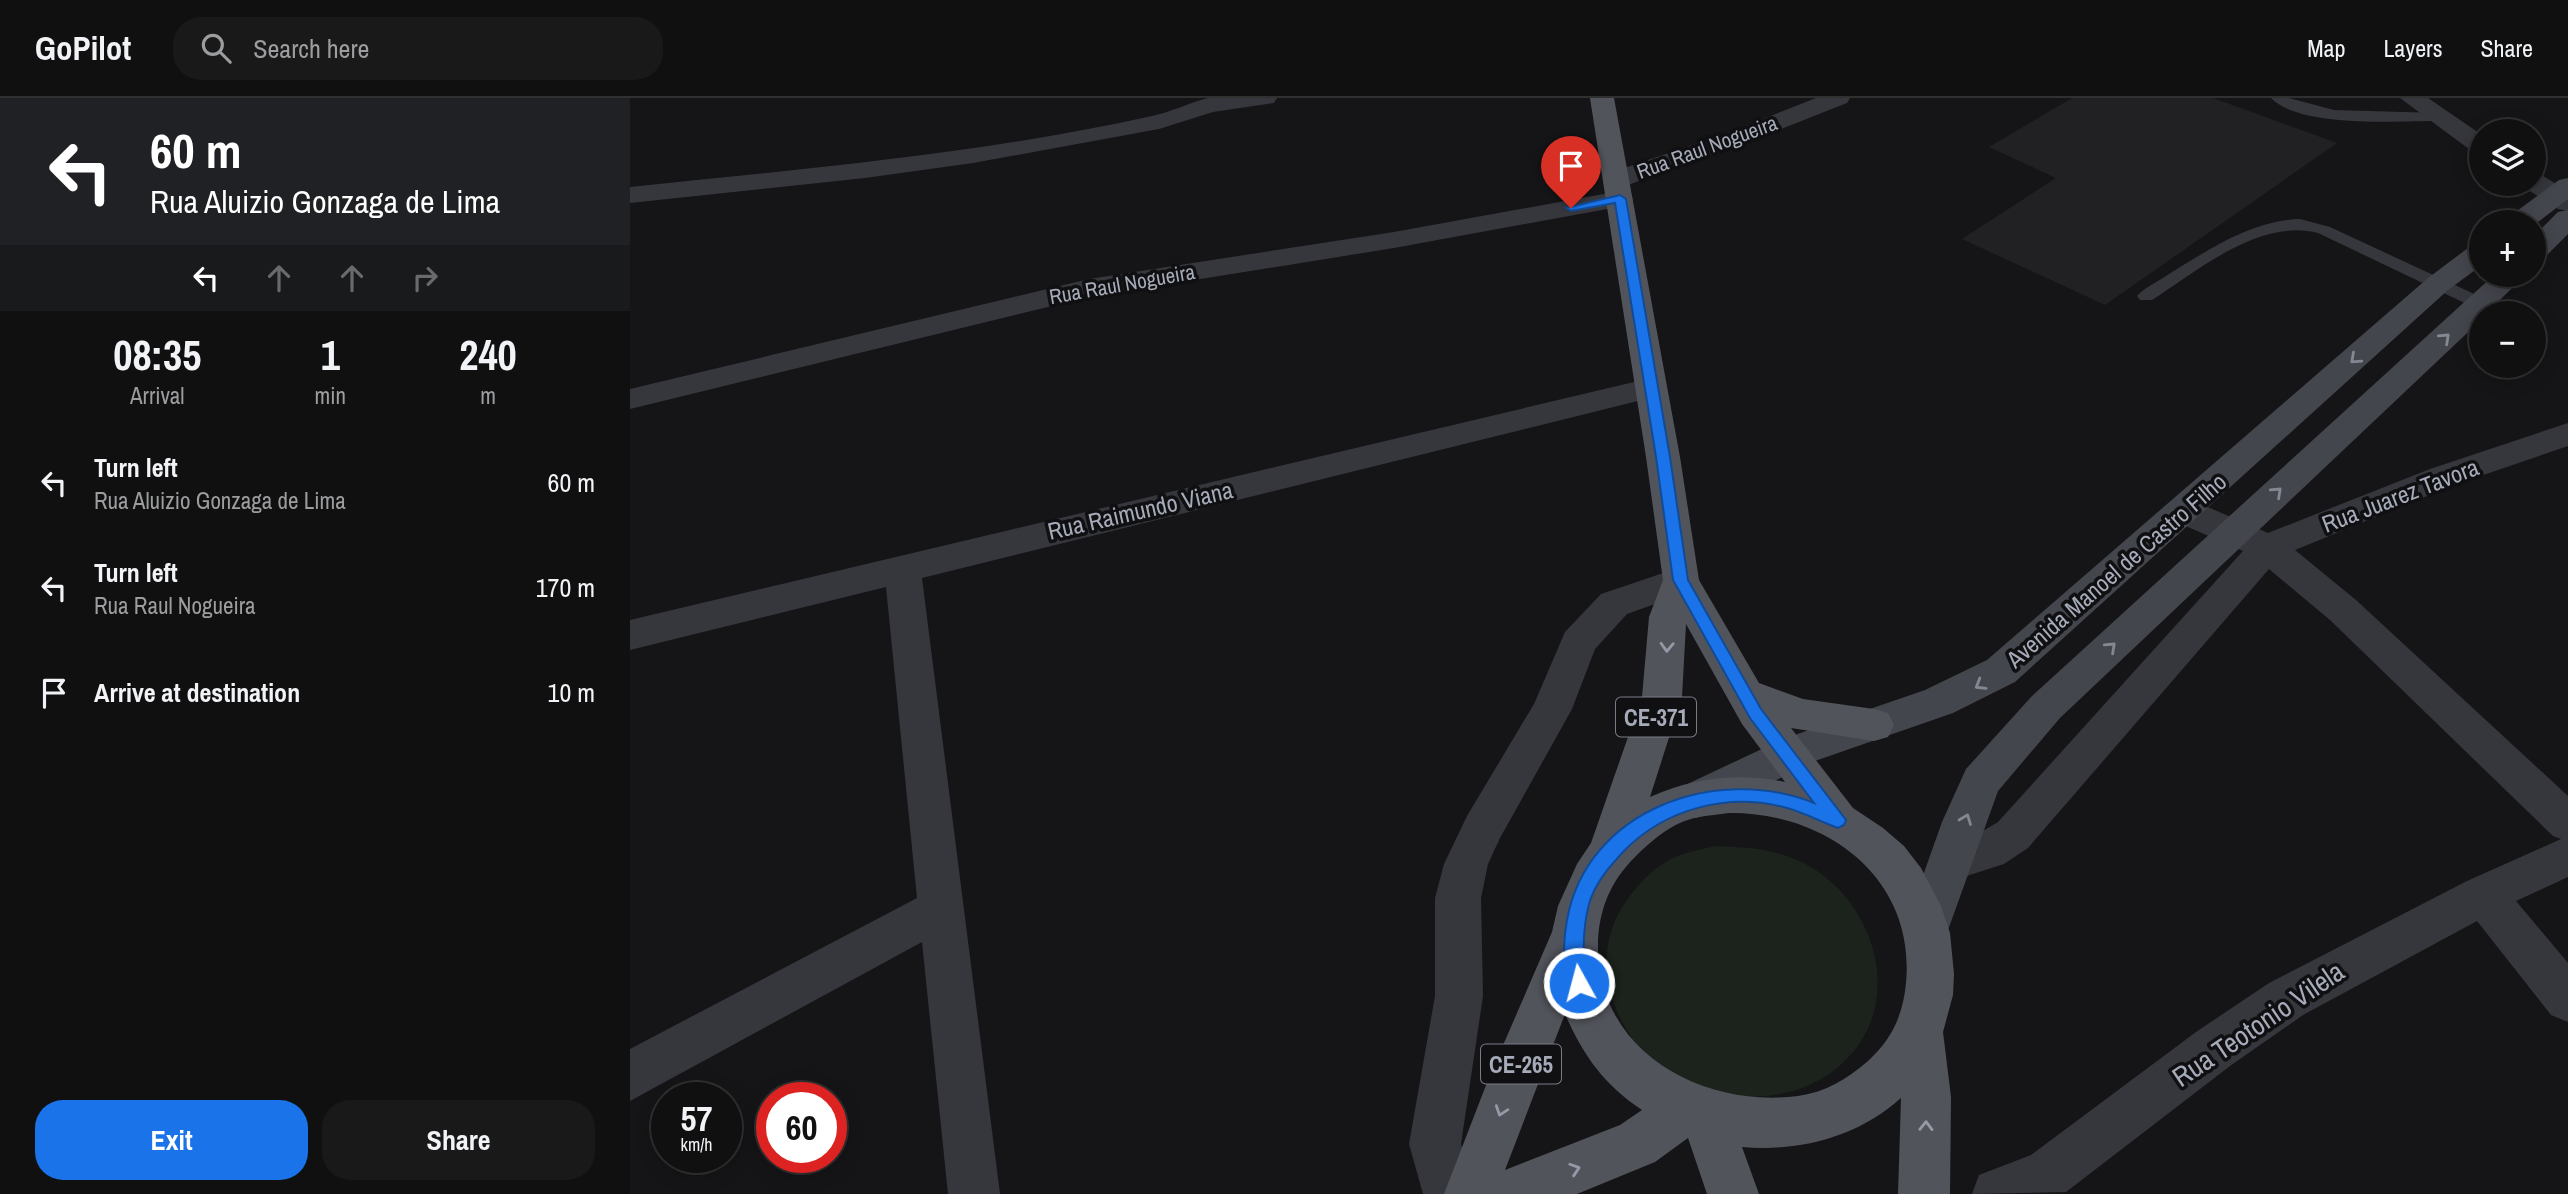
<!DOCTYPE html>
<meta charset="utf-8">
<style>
body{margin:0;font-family:"Archivo Narrow",sans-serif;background:#19191a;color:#f1f3f6;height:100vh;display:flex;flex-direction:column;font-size:26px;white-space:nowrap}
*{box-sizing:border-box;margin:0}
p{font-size:23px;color:#9c9d9f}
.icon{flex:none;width:38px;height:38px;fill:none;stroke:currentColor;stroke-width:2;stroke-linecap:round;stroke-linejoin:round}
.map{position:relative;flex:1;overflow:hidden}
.panel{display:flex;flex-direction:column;background:#101011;width:630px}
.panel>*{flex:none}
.banner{background:#202124;color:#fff;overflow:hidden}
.tools{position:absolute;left:1839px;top:21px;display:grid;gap:14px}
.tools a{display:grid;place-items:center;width:77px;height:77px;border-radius:50%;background:#101011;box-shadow:0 4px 18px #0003,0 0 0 2px #303031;font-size:35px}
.speed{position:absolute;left:21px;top:984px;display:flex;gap:14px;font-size:35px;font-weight:700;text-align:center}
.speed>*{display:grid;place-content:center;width:91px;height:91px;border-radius:50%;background:#101011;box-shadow:0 4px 18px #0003,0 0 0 2px #303031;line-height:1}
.speed small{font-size:18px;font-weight:400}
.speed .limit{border:10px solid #d22;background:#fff;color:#111}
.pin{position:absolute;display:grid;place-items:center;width:60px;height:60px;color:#fff;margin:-72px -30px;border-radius:50% 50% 50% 0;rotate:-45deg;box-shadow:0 0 7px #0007}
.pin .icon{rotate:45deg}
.me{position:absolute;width:77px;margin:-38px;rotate:353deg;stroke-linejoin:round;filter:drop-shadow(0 0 5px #0008)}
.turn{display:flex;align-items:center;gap:24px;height:147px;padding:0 35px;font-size:32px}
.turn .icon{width:91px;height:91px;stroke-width:2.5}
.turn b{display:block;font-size:49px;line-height:60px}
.lanes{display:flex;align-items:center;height:66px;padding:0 35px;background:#0003;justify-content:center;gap:35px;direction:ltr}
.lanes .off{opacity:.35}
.eta{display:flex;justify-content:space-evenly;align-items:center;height:119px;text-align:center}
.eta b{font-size:42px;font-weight:700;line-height:49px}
.button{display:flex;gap:14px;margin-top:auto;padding:14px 35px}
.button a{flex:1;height:80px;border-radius:28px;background:#1a73e8;color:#fff;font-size:28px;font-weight:700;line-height:80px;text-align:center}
.button a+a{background:#19191a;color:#f1f3f6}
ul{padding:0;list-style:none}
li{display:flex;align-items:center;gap:21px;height:105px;padding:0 35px}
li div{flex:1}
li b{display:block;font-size:26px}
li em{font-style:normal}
header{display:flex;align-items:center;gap:42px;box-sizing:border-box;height:98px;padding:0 35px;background:#101011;border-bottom:2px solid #303031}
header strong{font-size:33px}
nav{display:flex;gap:38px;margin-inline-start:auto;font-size:24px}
.search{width:490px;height:63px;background:#19191a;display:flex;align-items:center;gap:18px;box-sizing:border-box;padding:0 24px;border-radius:28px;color:#9c9d9f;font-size:26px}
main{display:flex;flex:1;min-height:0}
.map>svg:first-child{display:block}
</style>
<header>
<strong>GoPilot</strong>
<div class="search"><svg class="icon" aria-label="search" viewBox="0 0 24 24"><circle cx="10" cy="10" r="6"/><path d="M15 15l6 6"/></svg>Search here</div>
<nav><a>Map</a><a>Layers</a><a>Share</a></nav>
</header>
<main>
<section class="panel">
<div class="banner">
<div class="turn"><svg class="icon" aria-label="left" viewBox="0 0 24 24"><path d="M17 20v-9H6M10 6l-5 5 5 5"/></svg><div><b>60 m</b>Rua Aluizio Gonzaga de Lima</div></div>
<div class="lanes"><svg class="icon" aria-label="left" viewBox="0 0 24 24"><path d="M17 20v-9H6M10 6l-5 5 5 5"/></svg><svg class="icon off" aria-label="ahead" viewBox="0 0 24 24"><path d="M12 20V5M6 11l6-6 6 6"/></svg><svg class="icon off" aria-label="ahead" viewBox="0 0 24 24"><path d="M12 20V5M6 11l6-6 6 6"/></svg><svg class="icon off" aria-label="right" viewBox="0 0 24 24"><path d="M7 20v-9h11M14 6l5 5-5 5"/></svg></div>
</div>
<div class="eta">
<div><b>08:35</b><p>Arrival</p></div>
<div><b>1</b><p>min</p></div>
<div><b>240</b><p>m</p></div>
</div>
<ul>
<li><svg class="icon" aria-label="left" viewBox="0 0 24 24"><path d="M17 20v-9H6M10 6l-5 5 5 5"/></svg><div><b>Turn left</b><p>Rua Aluizio Gonzaga de Lima</p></div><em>60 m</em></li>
<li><svg class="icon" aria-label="left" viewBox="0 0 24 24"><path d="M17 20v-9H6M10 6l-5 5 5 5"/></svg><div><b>Turn left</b><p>Rua Raul Nogueira</p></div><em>170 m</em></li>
<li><svg class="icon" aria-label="arrive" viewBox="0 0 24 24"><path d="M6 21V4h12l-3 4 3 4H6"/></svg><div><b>Arrive at destination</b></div><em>10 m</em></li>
</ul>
<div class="button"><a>Exit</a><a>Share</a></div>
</section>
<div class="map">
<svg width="1938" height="1096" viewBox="0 0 1938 1096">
<rect width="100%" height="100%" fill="#151517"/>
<path fill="#212124" d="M1442,0H1583L1707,45L1475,207L1332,141L1426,80L1359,49Z"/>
<path fill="#1b231c" d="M1084,748C1113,749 1139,750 1167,762C1231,789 1270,875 1234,938C1218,968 1183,991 1150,996C1125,1000 1102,1000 1077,994C998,973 946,871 997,802C1009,785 1024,769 1043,760C1055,754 1071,752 1084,748Z"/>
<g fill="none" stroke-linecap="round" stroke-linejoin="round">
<path fill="#36373d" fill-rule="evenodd" d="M1641,0H1659L1704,12L1808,15L1815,19L1808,23C1768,23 1670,30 1641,0Z
M1670,121L1700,129L1857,202L1860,206L1857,210H1845L1688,135C1629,120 1569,172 1522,202H1510L1507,198C1515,189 1529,183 1539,176C1578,152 1623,122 1670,121Z"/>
<path fill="#36373d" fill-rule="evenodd" d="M578,0H647L644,5L583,14L529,31L343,65L235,80L0,105V89C174,71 351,56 522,18C541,14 559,5 578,0Z
M1186,0H1220L1217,5L1121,43L995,88L986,90L977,88L973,82L977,76L1103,33Z
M1770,0H1798L1852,37V57L1843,54Z
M1904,76L1913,78L1938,93V113L1928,111L1895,90L1892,86H1904Z
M990,93L999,95L1003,101L999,107L764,150L459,199L0,311V291L459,181L764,134Z
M1021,280L1032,283L1037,290L1032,297L292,480L370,1096H318L292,844L0,1003V951L287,800L256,489L0,552V522Z
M1938,325V348L1824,387L1665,452L1726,502L1938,698V779L1886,803L1938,865V924L1921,917L1847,823L1673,917L1600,968L1436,1094L1342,1096L1349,1077L1401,1057L1566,934L1639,885L1837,783L1931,741L1923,738L1700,522L1639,471L1398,750L1374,766L1321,783L1305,778L1299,764L1305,750L1346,737L1368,724L1613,453L1542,422L1537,413L1542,404L1554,401L1566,404L1638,435L1800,371Z
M1051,469L1064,472L1069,482L1064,492L997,516L965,551L942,611L870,740L858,766L851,800L853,898L831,1046L845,1096H793L779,1046L805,898V800L814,766L837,718L904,606L935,534L971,496Z"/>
<path fill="#44464d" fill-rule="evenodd" d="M1938,80V101L1904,127V124H1876L1880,118L1929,82Z
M1938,112V136L1914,160L1904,162V138L1928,114Z
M1852,145V167L1818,192L1385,584L1323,615L1182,664L1081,715L1066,720L1051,715L1045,702L1051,689L1153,641L1295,592L1357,562L1798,180L1842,147Z
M1864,177H1895L1857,215H1852V221L1430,620L1368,693L1313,846L1297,852L1281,846L1274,831L1312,724L1336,671L1402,598Z"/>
<path fill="#52545c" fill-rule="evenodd" d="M960,0H984L1050,359L1069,482L1129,585L1173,601L1244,611L1258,615L1264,627L1258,639L1244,643L1161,630L1223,710L1253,730L1274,748L1291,770L1311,808L1320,835L1324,876L1323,897L1313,934L1321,999L1320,1096H1268L1271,1000C1228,1039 1169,1054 1112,1049L1129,1096H1077L1058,1040L1025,1064L947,1096H814L858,982L922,834L928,808L947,766L961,745L1012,599L1019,519L1033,482L1016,359ZM1056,526L1112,626L1155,684C1109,674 1062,680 1020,699L1052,599ZM1099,715C1196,714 1286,780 1276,885C1273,917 1262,941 1238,963C1217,981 1196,994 1168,998C1074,1010 971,956 968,853C967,816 979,784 1006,758C1019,745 1035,731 1052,724C1067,718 1084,717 1099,715ZM935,916C953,957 974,987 1012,1012L990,1027L875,1072Z"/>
</g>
<defs><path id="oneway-chevron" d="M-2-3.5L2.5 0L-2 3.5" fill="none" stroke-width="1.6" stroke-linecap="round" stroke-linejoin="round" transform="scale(1.75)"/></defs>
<g stroke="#848893">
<use href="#oneway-chevron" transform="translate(1815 240) rotate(-43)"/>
<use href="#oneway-chevron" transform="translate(1725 261) rotate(138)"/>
<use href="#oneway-chevron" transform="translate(1647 394) rotate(-43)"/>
<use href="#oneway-chevron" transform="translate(1481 549) rotate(-43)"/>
<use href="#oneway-chevron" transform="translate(1350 587) rotate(149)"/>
<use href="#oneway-chevron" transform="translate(1336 721) rotate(-69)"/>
</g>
<g stroke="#959aa6">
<use href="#oneway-chevron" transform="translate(1037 549) rotate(92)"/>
<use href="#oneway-chevron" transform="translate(871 1013) rotate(109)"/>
<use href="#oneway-chevron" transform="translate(1296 1028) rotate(-89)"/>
<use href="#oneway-chevron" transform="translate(945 1071) rotate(-18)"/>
</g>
<path fill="#1a73e8" stroke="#114b97" stroke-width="2" d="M990,97L996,101L1040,359L1058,482L1131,611L1216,722L1214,727L1208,730C1191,724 1175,715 1157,710C1099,694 1036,710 994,753C979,769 965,785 959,806C954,825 953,846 954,865C955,875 960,882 956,891L949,894L942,891C932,870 933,845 937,822C957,711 1087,666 1184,705L1120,620L1043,482L1026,359L985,105L941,113L936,110Z"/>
<g text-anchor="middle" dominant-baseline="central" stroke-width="7" stroke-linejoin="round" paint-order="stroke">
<g font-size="21" fill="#a6abb9" stroke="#101012">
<text transform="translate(1077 49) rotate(-20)">Rua Raul Nogueira</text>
<text transform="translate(492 186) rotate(-10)">Rua Raul Nogueira</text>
</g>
<g fill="#101012" stroke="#797c87" stroke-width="2">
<rect x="986" y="599.5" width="80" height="39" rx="5"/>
<rect x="851" y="946.5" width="80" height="39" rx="5"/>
</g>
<g font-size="23" font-weight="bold" fill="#a6abb9">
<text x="1026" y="619">CE-371</text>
<text x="891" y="966">CE-265</text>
</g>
<g font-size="24" fill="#a6abb9" stroke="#101012">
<text transform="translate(1770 397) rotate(-21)">Rua Juarez Tavora</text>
<text transform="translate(510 412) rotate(-13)">Rua Raimundo Viana</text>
<text transform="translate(1486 472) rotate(-41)">Avenida Manoel de Castro Filho</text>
</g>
<g font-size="28" fill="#a6abb9" stroke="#101012">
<text transform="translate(1628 926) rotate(-34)">Rua Teotonio Vilela</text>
</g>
</g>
</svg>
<div class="tools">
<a><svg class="icon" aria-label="layers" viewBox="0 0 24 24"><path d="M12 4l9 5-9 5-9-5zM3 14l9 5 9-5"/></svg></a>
<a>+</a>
<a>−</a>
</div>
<div class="speed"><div>57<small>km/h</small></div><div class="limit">60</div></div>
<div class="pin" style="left:941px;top:110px;background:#d93025"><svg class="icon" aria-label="arrive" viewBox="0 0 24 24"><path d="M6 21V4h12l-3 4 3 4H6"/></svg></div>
<svg class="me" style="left:949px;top:885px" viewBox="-20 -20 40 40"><circle r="17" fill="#1a73e8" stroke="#fff" stroke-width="3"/><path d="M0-11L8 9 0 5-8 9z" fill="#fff"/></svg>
</div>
</main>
